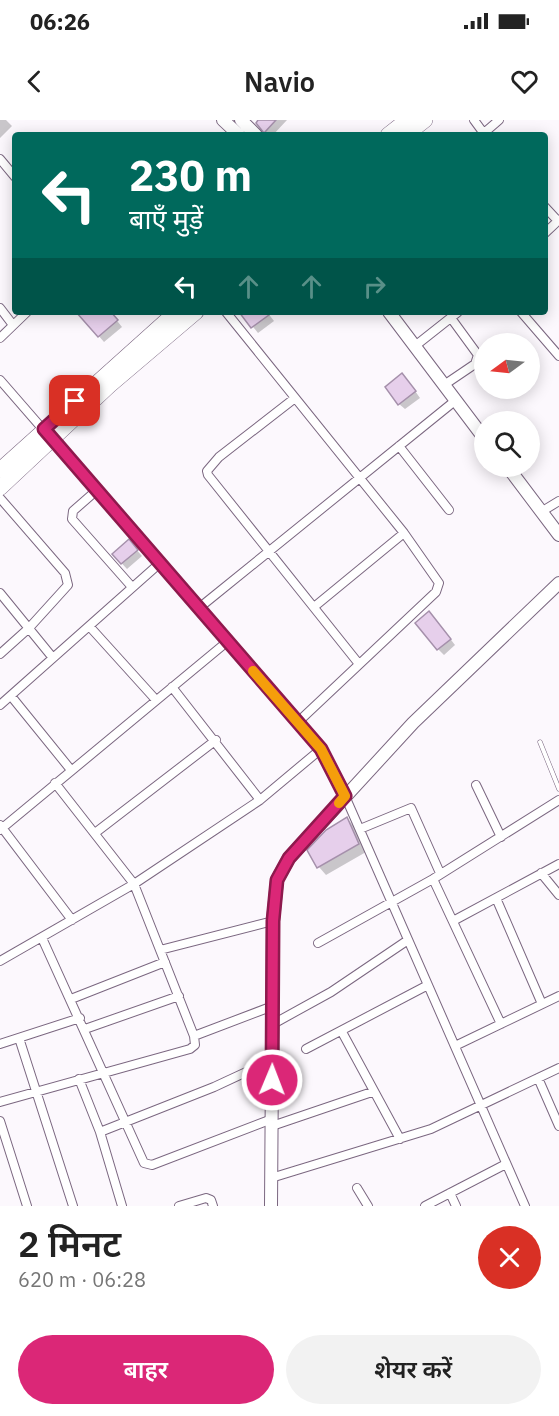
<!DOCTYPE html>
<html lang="hi">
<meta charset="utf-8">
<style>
body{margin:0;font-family:"IBM Plex Sans","Noto Sans Devanagari",sans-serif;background:#f2f2f2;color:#222;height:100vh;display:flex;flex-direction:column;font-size:22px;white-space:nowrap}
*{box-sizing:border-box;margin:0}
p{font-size:20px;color:#767676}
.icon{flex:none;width:33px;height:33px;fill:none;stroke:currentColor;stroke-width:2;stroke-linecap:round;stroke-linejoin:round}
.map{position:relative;height:1086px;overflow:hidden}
.details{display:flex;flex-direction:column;background:#fff;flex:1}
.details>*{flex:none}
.banner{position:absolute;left:12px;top:12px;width:536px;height:183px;border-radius:6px;box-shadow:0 3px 15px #0003;background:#00695c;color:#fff;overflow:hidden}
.needle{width:39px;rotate:255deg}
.controls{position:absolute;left:474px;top:213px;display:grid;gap:12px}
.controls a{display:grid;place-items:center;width:66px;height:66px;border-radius:50%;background:#fff;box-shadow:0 3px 15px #0003;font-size:30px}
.pin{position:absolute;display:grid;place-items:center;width:51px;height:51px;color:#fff;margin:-26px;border-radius:12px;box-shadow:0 3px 9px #0006}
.me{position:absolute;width:66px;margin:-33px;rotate:1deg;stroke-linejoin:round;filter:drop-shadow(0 0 4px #0008)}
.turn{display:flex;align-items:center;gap:21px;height:126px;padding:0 18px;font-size:27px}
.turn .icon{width:78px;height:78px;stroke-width:2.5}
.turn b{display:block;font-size:42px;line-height:51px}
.lanes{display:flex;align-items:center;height:57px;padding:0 18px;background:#0003;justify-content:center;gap:30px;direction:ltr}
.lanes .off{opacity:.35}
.round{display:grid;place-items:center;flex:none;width:63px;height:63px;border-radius:32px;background:#f2f2f2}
.summary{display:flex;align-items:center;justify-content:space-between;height:102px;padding:0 18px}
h1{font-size:36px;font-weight:600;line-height:45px}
.action{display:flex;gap:12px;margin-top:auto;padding:12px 18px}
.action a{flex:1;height:69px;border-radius:36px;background:#db2777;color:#fff;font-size:24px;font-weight:600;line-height:69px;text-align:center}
.action a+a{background:#f2f2f2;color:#222}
.status{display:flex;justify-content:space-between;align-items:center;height:42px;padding:0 30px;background:#fff;direction:ltr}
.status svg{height:16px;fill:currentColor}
header{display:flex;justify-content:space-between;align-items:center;height:78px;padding:0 18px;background:#fff;font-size:27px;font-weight:600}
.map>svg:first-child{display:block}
</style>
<div class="status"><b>06:26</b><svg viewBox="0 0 49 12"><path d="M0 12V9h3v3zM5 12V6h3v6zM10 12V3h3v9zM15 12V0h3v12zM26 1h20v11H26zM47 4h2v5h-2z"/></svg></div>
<header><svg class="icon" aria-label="back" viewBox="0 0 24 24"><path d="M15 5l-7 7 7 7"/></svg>Navio<svg class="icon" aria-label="heart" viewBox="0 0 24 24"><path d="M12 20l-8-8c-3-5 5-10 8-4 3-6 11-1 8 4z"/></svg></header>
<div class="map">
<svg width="559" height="1086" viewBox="0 0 559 1086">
<rect width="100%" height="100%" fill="#fcf8fd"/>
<path fill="#0003" d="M0,0H6L12,6L0,18Z
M260,0H287L273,15H268L258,3Z
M78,192H110L122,207L104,222Z
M241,192H267L274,201L258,213Z
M408,261L420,278L405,289L399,284Z
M134,427L142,436L127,449L114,435Z
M435,499L455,525L444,535L438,529Z
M347,699L355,707L366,732L326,755L319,747Z"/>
<path fill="#e6cfeb" stroke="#a590ab" stroke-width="1.5" d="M258,0H276L264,13L256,3Z
M76,192H111L118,200L98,217Z
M239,192H273L251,208Z
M402,253L416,271L398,285L385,267Z
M129,419L138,430L121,444L112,434Z
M429,491L451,519L437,530L415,503Z
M347,697L359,724L317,748L307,730L326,710Z"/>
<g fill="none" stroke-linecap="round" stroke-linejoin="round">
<g stroke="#7b6780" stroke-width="5">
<path id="lane" d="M540,622L559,669"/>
</g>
<g stroke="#7b6780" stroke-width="10">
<path id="street" d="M474,0L485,15
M484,13L499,0
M0,39L15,57
M544,86L558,101
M544,114L559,100
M0,188L13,205
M226,192L404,413L439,463L436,472L298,602
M521,192L559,236
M0,218L27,192
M415,226L458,192
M0,260L321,629L345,676L525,1086
M444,265L475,244L478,235L451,198
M295,278L219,337L207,351L208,355L359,544
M399,326L449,390
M97,370L73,391L72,399L132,467
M0,378L65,453L68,465L29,508L0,534
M541,392L559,381
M0,473L53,538
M314,487L404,413
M199,488L456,280
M90,507L156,580
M172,567L260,680
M11,576L71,650
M0,585L160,443
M476,665L501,717
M0,705L72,800
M360,709L411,688L440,753
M0,710L228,521
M95,713L216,620
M541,753L559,775
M433,759L501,904
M496,778L542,884
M453,801L559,744
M42,818L144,1043L152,1045L272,999
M318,823L433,759L559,680
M160,830L273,801
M0,841L134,764L260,680L321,629
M71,879L165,842
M273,904L331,872L408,820
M85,909L179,876
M342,912L400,1019
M194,916L273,886
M19,918L73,1086
M0,924L80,898
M455,926L559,876
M306,929L428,865
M538,958L559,1006
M79,959L100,1012L122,1086
M0,982L190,929L195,925L194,916L134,764L55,663
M0,1001L27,1086
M272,1006L372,972
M100,1012L214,967L272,940
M271,1058L431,1009L559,948
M357,1068L368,1086
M450,1073L456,1086
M179,1086L206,1078L211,1080L213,1086
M425,1086L506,1044"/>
</g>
<g stroke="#7b6780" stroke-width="14">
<path id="secondary" d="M223,0L239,15
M241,0L256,15
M389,192L484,318
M507,346L559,415
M271,1086L273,801L277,760L289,738L413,603L559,463"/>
</g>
<g stroke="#7b6780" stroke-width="16">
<path id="highway" d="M388,15L407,0
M406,15L425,0
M0,350L176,192
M0,368L110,265L196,192"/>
</g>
<use href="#lane" stroke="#fff" stroke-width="4"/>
<use href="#street" stroke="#fff" stroke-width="8"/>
<use href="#secondary" stroke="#fff" stroke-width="12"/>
<use href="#highway" stroke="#fff" stroke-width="15"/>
</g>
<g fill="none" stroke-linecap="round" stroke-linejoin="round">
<g stroke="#8e194d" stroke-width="15">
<path id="route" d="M75,281L44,309L321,629L345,676L289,738L277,760L273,801L272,960"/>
</g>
<use href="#route" stroke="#db2777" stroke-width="10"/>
<path stroke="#f59e0b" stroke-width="10" d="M253,551L321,629L345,676L339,683"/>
</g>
</svg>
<div class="controls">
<a><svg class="needle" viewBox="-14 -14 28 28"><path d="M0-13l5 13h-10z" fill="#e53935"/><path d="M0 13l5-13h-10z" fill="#767676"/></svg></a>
<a><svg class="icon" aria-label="search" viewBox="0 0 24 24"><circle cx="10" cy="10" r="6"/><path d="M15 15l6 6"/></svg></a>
</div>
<div class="pin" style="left:75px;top:281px;background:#d93025"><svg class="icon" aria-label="arrive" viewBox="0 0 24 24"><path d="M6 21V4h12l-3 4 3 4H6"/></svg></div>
<svg class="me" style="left:272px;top:960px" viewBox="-20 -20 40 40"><circle r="17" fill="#db2777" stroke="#fff" stroke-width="3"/><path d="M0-11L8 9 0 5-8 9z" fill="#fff"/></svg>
<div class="banner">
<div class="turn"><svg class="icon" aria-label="left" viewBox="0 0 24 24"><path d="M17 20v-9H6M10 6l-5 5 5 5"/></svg><div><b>230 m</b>बाएँ मुड़ें</div></div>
<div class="lanes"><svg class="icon" aria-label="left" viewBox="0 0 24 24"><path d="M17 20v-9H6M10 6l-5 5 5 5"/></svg><svg class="icon off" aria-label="ahead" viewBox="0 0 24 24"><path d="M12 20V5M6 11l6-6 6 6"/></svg><svg class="icon off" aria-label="ahead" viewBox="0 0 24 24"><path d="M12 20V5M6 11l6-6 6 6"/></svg><svg class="icon off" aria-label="right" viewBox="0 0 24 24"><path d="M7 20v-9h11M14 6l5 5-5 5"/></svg></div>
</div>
</div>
<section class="details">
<div class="summary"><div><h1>2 मिनट</h1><p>620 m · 06:28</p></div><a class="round" style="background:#d93025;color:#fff"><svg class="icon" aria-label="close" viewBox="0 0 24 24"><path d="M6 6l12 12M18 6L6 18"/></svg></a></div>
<div class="action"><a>बाहर</a><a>शेयर करें</a></div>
</section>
